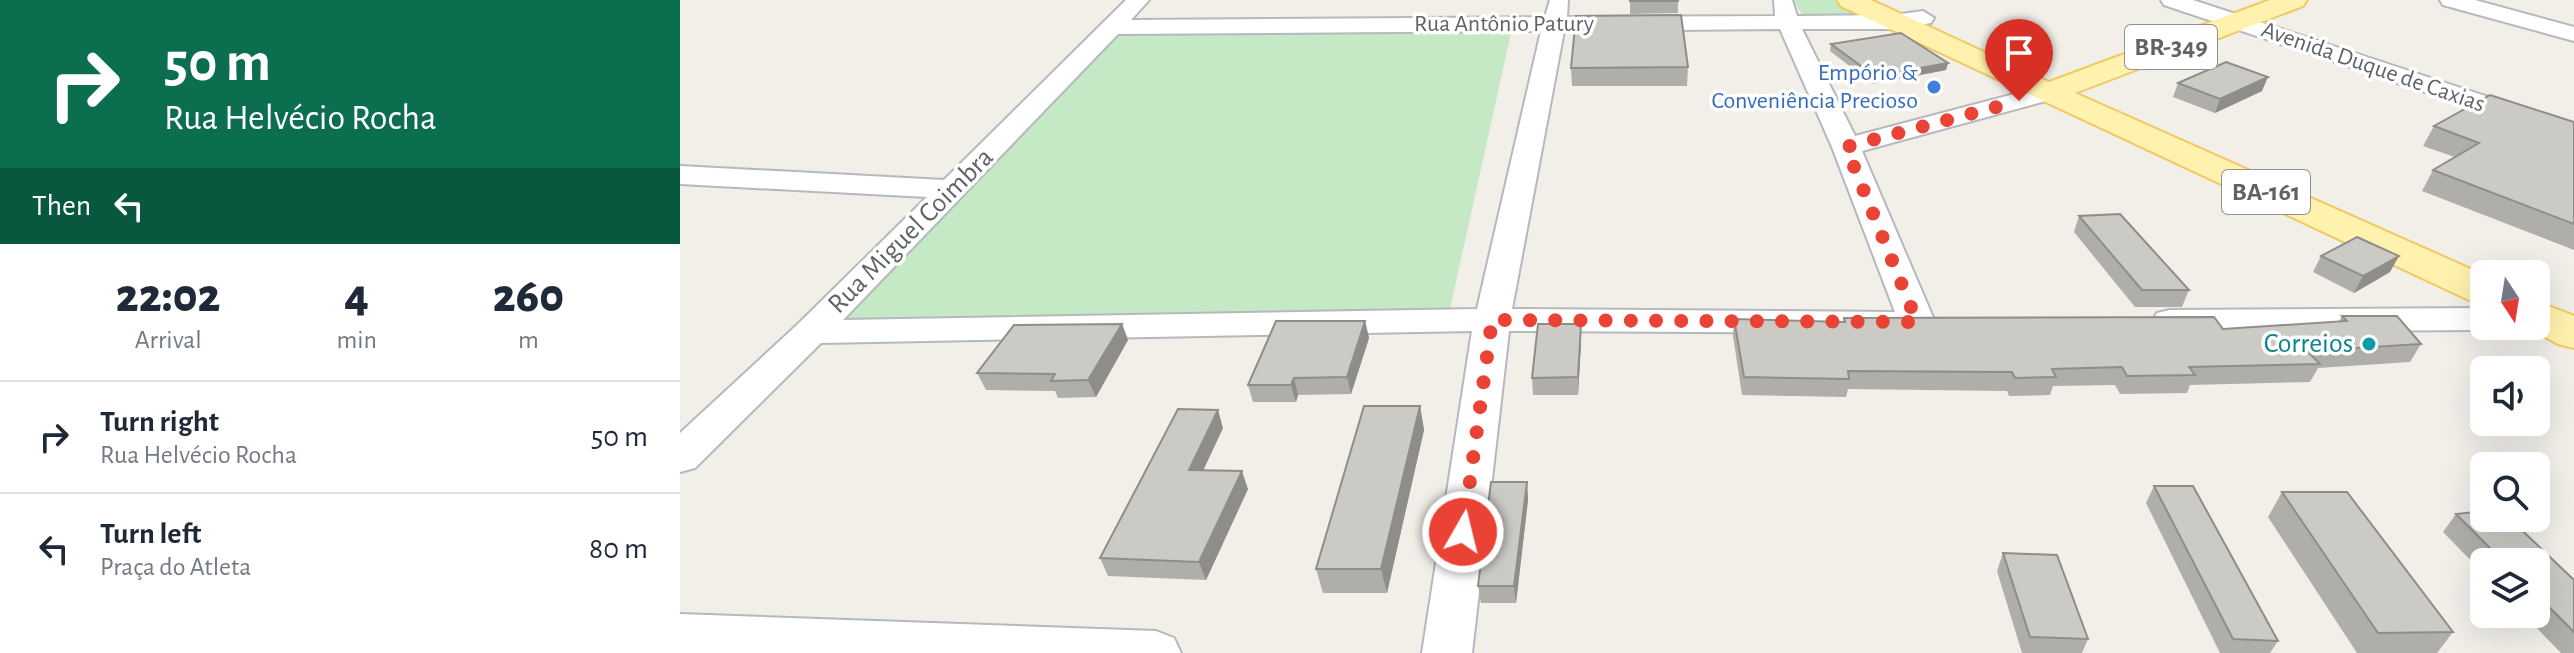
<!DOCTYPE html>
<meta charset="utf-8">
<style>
body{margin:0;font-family:"Alegreya Sans",sans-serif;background:#f6f6f7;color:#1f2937;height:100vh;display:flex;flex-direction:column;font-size:30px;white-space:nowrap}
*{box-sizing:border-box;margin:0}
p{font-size:26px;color:#747a83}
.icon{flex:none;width:44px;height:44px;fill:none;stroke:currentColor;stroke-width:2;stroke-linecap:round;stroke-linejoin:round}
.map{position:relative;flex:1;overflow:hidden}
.details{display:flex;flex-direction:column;background:#fff;width:680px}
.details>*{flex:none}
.top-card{background:#0b6e4f;color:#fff;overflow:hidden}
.needle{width:52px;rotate:168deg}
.fabs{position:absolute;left:1790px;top:260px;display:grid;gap:16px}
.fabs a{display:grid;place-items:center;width:80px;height:80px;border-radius:12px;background:#fff;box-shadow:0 8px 32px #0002;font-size:40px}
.pin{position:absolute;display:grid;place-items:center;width:68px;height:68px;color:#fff;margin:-82px -34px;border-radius:50% 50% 50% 0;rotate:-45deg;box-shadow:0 0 8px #0007}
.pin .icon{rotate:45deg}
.me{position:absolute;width:88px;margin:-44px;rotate:8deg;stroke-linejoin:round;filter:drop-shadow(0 0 6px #0008)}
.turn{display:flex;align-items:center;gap:28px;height:168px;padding:0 32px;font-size:36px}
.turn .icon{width:104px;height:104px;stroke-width:2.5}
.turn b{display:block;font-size:56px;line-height:68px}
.then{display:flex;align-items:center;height:76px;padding:0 32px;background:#0003;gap:16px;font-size:30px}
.eta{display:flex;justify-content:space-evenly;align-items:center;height:136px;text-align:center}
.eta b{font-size:48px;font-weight:800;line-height:56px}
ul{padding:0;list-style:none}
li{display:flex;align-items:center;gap:24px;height:112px;padding:0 32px;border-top:2px solid #e0e1e3}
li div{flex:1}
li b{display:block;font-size:30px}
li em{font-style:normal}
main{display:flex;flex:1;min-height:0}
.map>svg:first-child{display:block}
</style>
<main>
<section class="details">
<div class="top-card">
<div class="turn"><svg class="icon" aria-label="right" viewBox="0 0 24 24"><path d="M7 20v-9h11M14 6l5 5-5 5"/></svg><div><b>50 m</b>Rua Helvécio Rocha</div></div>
<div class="then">Then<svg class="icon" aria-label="left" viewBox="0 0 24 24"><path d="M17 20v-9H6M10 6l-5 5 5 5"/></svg></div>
</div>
<div class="eta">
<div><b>22:02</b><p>Arrival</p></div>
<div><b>4</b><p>min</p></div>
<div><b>260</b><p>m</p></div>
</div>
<ul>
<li><svg class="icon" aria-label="right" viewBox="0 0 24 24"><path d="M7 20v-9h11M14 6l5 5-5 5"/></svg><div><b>Turn right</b><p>Rua Helvécio Rocha</p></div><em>50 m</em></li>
<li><svg class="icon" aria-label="left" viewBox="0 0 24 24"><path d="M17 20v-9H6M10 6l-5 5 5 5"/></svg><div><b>Turn left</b><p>Praça do Atleta</p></div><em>80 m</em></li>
</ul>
</section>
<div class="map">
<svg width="1894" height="653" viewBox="0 0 1894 653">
<rect width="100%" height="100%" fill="#f1efe8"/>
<path fill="#c5e8c5" d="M1112,0H1157L1177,11V14H1122Z
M831,33L768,318L146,326L434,35Z"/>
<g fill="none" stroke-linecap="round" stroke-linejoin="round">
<g stroke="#b5b8bc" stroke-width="4">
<path id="minor" d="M446,0H469L451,20L865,17L870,0H888L887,17L1095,16L1094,0H1112L1117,16L1214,15L1243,11L1254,18L1251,23L1214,29H1122L1175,136L1368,85L1377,88L1381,93L1377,98L1182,151L1255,322L1250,330C1234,334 1225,329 1210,333L829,331L792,653H742L792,331L141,343L15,468L0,472V433L118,324L247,197L0,184V166L264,180ZM1100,29L1152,147L1215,312L832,309L884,31ZM861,31L797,309L163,320L438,34Z
M1481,0H1513L1894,125V142L1484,5Z
M1760,0H1795L1894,27V41L1763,5Z
M1804,308V326L1817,327L1804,330L1490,332L1477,329L1472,321L1477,313L1490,310Z
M0,614L476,631L494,638L501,653H0Z"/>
</g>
<g stroke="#f2c960" stroke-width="4">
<path id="major" d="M1157,0H1191L1369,82L1590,0H1627L1623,6L1395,93L1804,275V304L1789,300L1161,6Z
M1856,301L1894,316V348L1878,344L1846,326H1856Z"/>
</g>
<use href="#minor" fill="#fff" fill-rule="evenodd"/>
<use href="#major" fill="#fff2af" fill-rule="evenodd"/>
</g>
<path fill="#afaea9" d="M950,0H998V13L950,14Z
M1151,44L1268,63L1266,70L1193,84L1150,51Z
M1008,67L1007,86H892L891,68Z
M1498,83L1582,91L1535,113L1493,97Z
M1894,122V250L1742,191L1753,170L1775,157L1743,146L1754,126Z
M1399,216L1509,290L1502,307H1455L1394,232Z
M1641,256L1710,272L1674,293L1633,272Z
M1662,316L1741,344L1730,362L1638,368L1630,382L1510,385L1507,393L1440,394L1435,385L1373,386L1370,395L1329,396L1327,391L1168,389L1166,397L1062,395L1053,336L1054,319L1163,322L1164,318L1543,329L1659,321Z
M685,321L689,338L671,394L618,395L616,402H573L568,385Z
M442,324L448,340L416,397L378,398L375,391L306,390L297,373Z
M901,324V341L898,395H853L852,378Z
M740,406L744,430L707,593H643L636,569Z
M543,428L523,470L568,489L526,580L428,576L420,558Z
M847,482L848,500L836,603H801L798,586Z
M1474,486L1598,641L1590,653H1540L1466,503Z
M1602,492L1773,632L1757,653H1677L1588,517Z
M1776,514L1894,580V653H1881L1843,614H1856V562H1804V574L1763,532Z
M1323,553L1408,639L1402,653H1342L1317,571Z"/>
<path fill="#8f8d8a" d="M1268,63L1266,70L1193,84L1195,76Z
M1588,77L1582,91L1535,113L1540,99Z
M1719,256L1710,272L1674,293L1683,276Z
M685,321L689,338L671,394L667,377Z
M442,324L448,340L416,397L408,380Z
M901,324V341L898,395V377Z
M614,378L618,395L616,402L611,385Z
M740,406L744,430L707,593L701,569Z
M538,410L543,428L515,488L509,470Z
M562,471L568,489L526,580L519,562Z
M847,482L848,500L836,603L834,586Z"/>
<path fill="#cccac5" stroke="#8f8d8a" stroke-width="2" d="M950,0H998V1H950Z
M1001,15L1008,67L891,68L896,16Z
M1221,33L1268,63L1195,76L1151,44Z
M1546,62L1588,77L1540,99L1498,83Z
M1810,95L1894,122V224L1753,170L1799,143L1754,126Z
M1440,214L1509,290H1462L1399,216Z
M1677,237L1719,256L1683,276L1641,256Z
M1662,316H1717L1741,344L1627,351L1640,364L1509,367L1515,375L1447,376L1442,367L1372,369L1376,377L1335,378L1332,372L1168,371L1169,379L1064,377L1054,319L1165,322L1164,318L1534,317L1543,329L1667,321Z
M596,321H685L667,377L614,378L611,385H568Z
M442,324L408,380L371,381L375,374L297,373L334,325Z
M858,324H901L898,377L852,378Z
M684,406H740L701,569H636Z
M498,409L538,410L509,470L562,471L519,562L420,558Z
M811,482H847L834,586H798Z
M1474,486H1513L1598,641L1553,639Z
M1602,492H1667L1773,632L1698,633Z
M1804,511V518H1829L1894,580V632L1856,594V562H1824L1776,514Z
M1323,553L1377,555L1408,639L1350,637Z"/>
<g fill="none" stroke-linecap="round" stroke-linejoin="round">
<path stroke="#ea4335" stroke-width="14" stroke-dasharray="0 25.2" d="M783,532L812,320L1237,322L1166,147L1339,101"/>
</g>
<circle fill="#3f7fe0" stroke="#fff" stroke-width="3" cx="1254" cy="87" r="8"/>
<circle fill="#0f9aa8" stroke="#fff" stroke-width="3" cx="1689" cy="344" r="8"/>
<g text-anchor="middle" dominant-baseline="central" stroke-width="7" stroke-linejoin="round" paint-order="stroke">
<g font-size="24" fill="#5f6368" stroke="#fff">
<text x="824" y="24">Rua Antônio Patury</text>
<text transform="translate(1693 67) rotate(19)">Avenida Duque de Caxias</text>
</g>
<g font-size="24" fill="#366cbe" stroke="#fff" text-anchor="end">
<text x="1238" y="73">Empório &amp;<tspan x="1238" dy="28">Conveniência Precioso</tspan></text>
</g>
<g fill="#fff" stroke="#8f9295" stroke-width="2">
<rect x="1445" y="25" width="92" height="44" rx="6"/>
<rect x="1542" y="170" width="88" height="44" rx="6"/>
</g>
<g font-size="26" font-weight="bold" fill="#5f6368">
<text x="1491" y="47">BR-349</text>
<text x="1586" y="192">BA-161</text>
</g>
<g font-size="28" fill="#5f6368" stroke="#fff">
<text transform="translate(231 231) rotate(-45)">Rua Miguel Coimbra</text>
</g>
<g font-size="28" fill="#0d838f" stroke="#fff" text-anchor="end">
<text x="1673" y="344">Correios</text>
</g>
</g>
</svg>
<div class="fabs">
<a><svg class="needle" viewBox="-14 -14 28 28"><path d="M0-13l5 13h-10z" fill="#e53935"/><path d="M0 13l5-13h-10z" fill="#747a83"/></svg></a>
<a><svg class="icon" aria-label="sound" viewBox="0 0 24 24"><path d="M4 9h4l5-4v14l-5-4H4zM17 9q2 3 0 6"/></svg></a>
<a><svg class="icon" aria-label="search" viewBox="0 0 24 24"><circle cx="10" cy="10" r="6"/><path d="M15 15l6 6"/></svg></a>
<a><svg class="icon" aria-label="layers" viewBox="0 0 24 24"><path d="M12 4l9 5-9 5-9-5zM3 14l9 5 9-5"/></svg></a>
</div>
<div class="pin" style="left:1339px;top:101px;background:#d93025"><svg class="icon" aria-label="arrive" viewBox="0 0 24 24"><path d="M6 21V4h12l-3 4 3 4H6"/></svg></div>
<svg class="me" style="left:783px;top:532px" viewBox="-20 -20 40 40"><circle r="17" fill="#ea4335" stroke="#fff" stroke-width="3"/><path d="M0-11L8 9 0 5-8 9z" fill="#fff"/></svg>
</div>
</main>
